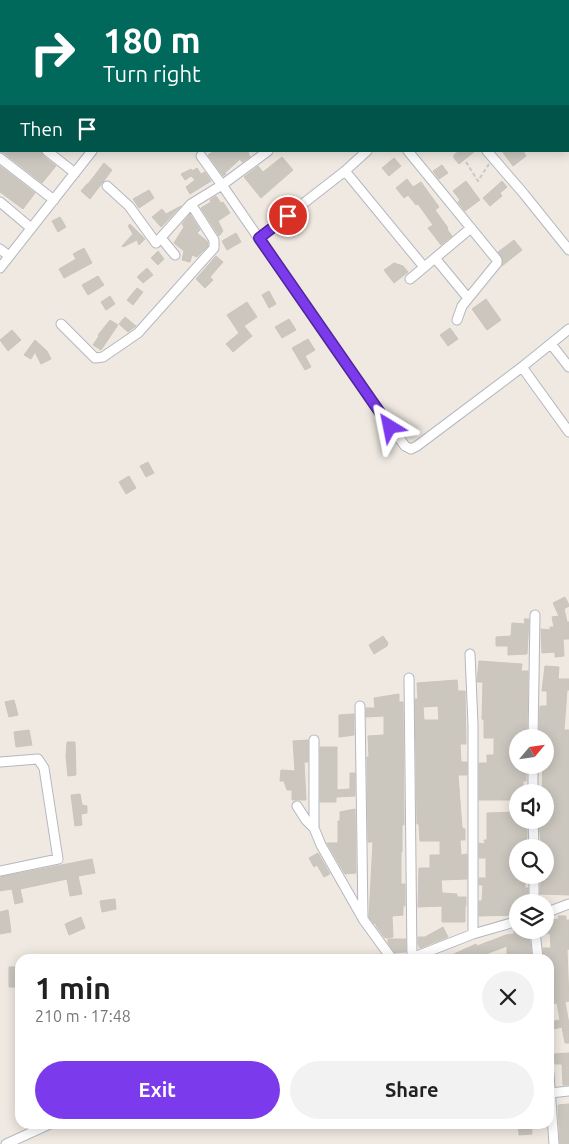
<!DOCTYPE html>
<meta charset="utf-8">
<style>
body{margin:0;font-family:Ubuntu,sans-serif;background:#f2f2f2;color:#222;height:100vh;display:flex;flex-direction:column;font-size:19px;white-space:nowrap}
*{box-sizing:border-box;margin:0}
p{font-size:16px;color:#767676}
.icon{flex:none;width:28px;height:28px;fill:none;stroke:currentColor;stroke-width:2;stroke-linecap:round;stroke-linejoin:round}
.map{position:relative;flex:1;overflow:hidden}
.sheet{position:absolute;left:15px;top:954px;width:539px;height:175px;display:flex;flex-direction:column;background:#fff;border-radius:15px;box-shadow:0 2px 12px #0003}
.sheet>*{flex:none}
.top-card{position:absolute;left:0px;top:0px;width:570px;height:152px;box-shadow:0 2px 12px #0003;background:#00695c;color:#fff;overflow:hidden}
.needle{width:32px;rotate:61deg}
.tools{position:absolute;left:509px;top:729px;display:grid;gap:10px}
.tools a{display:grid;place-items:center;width:45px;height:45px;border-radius:50%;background:#fff;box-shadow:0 2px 12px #0003;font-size:25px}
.pin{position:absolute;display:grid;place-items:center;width:42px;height:42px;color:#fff;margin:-21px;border:2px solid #fff;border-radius:50%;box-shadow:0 1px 5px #0007}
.me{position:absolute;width:55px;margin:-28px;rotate:325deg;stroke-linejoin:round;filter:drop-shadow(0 0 4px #0008)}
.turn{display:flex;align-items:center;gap:18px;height:105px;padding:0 20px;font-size:22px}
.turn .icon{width:65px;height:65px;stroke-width:2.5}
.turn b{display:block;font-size:35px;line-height:42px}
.then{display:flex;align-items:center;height:48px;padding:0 20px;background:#0003;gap:10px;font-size:19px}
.round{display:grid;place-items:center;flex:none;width:52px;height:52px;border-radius:26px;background:#f2f2f2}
.overview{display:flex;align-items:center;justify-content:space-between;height:85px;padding:0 20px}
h1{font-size:30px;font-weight:700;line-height:38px}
.action{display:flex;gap:10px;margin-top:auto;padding:10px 20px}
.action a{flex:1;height:58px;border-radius:30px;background:#7c3aed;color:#fff;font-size:20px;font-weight:700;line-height:58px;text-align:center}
.action a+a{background:#f2f2f2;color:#222}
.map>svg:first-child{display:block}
</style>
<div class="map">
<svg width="569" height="1144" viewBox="0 0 569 1144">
<rect width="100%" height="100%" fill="#efe9e1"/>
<path fill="#cbc7bf" stroke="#cbc5ba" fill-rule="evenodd" d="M1,151H41L43,156L56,166L42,183L4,153L0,152Z
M214,151H250L248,153L250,157L242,162L240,159L225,173L226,174L223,176L208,155Z
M459,151H475L459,164L454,158V155Z
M502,151H523L526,156L513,166Z
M282,157L293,170L261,198L244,177L258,166L263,172Z
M394,158L401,166L389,176L382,168Z
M104,163L112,170L90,199L81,191L87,184H88Z
M442,165L448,173L439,179L433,171Z
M0,166L35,193L23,209L0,192Z
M197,168L201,174L205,172L211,181L190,194L186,187L195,180L191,176L185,180L181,174L191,169L192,171Z
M407,179L413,187L421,182L439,207L435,210L448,228L447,229L452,236L441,245L428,228L433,225L418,204L416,205L408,195L404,198L396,188Z
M466,181L480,200L465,211L458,202L460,200L453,191Z
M502,181L507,187L500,193L502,196L490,206L483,198Z
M149,190L154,198L139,208L133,199Z
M216,196L221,203L223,202L230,213L218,221L223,231L219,236L201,208L211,202L210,200Z
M181,206L161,227L152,217L162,209L166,214Z
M190,214L200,230L197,233L208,242V246L197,257L192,255L190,262L182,260L184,251L174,243L184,227L182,224Z
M60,217L66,227L58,232L52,221Z
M130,224L145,239L139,245L137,240L123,247L122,246L133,234L128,226Z
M236,233L241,242L227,250L222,241Z
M514,240L522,250L502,266L503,259L498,252Z
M84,248L92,263L64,278L59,269L76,259L73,254Z
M158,251L164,259L158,265L151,258Z
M216,256L223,262L210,277L213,280L205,288L196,279Z
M394,263L403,266L408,272L394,283L384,270Z
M147,268L153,275L143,283L137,277Z
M98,276L104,285L88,295L82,285Z
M137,288L143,292L133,305L127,300Z
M269,291L276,304L269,308L262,295Z
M110,296L115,304L106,310L101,302Z
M486,299L501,320L487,330L472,309Z
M247,302L257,317L244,326L252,336L233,352L226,344L239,333L227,315Z
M125,317L136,326L128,332L119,324Z
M289,319L296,330L282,338L275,327Z
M110,320L118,325L101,350L93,345L99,336L98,335Z
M450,328L458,339L448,346L440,335Z
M12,330L21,340L8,351L0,340Z
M308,339L315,350L305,356L311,367L305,370L292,348Z
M35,340L47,351L51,359L41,364L35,352L31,359L24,355Z
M148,462L154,473L146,477L140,466Z
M129,476L136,488L126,494L119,482Z
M565,597L569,605V606L564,609L567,622H569V639H563L564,656L555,657V652L542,653L541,629L550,630V627H554L552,617L559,616L553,603Z
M524,619H529L527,654L508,655V646H496V637L511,636L512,623L525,624Z
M383,636L388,643L387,646L374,654L369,645Z
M479,661L522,664L521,671H528L527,730H522V735H518V765H526V781H523V792H518V800H479V763H487V755H494V738H484V720L482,719L483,682H477Z
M545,666L559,667L558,679H569V690H567L564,730H569V895L540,894L541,881H545V848H542L539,826H545V792H542L543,765H545V737H539L540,706H547V691H542Z
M457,680L458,691H465L466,744H460L461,762H467V775H458L462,828L465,829V840H460L461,855L467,854V879L441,880L442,893L457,894V897H466V906H465V922H442V906L418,907L419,868H430V855H440V841H420L419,824H417L415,699H418L417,683ZM438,706L439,720H424L423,707Z
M399,694V702H403L404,825H402V852H401V884H405V906H403V915L392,916L393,937L386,938L384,937L376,926V923L374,924L369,917L373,842H368L367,757H369L368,736L384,735V716L366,717V708H375L374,698Z
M14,700L18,715L9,717L5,702Z
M354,714V735L339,737V715Z
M29,730L32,745L16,747L14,732Z
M308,740V762H304L306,800H292V790H287L284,781H280L281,770L295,771L293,741Z
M67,742H75L76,775L68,776L66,756Z
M320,747H337V790L350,789V773H355V796L336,797V802H320Z
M80,794L82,805L87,806V813L81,814L82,825L75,826L71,795Z
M355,809L356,873L345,874L327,843H338V821H340V812Z
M518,812V820H527V848H518V875H524V879H525V888H528V902H518V915L479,916V901H482L483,885H479V878H486V858H479V843L485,844L484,840H487V813Z
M318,853L330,874L324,877L317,865L314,867L309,858Z
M92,859L95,873L78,876L82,894L70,896L67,879L20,889L23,902L15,904L12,889L0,891V877Z
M115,899L116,909L102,912L100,901Z
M8,910L11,932L0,934V912Z
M558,916H566V920H569V949L567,950L569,1001L565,1002L569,1024V1043H565L562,1027L550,1030L549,1022L560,1020L557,1003L549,1004V959H544L543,948H551L550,933L545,934V920L559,919Z
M81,917L85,928L69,935L65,924Z
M443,927L448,937L420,948L418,944V937H425Z
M514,930H525L526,934H529L532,959H507V946L486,954L487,957L482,959H443L476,944L477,946L506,935L514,934Z
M388,939H406V952L395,953L388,943Z
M9,967H20V987H9Z
M569,1053V1085H563L562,1064H555L554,1054Z
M569,1104V1144H560L558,1105Z
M518,1124H531L532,1134L519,1135Z"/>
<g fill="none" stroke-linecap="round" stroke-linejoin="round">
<g stroke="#b4b7c1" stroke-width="11">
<path id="minor" d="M79,0L81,1
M141,0L143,1
M186,0V1
M365,0L366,1
M71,1L72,0
M207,1L208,0
M428,1L429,0
M0,111L1,109
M47,151L75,173
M268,151L222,185L347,366L405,446L411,449L417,446L522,367
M367,151L345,171L424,267
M408,151L497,260V263L462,306L457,320
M487,151L524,194L569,250
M0,158L54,200
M107,186L129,206L156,243L191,204L222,185L201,156
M0,202L31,228
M161,238L175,255
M259,238L345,171
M0,249L9,256
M435,258L468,298
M0,268L92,151
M410,279L471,228
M61,324L95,358L103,357L138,333L214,248V240L191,204
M569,329L522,367L569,432
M551,344L569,367
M470,654L473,725V934
M409,678L412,958
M360,706L363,919L392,959
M533,738L535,615
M314,740V828L321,845L362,917
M0,762L38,759L44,768L58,859L0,871
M533,765V792
M297,806L306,820L314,828
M533,820L534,848
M534,875V902
M545,913L569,904
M535,930L538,959
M409,959L473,934L518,921
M549,1074L554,1144
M550,1093L569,1091
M6,1144L50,1124"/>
</g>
<path stroke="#c9c9c9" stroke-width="2" stroke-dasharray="4 2.5" stroke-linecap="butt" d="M466,162L478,181L489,164"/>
<use href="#minor" stroke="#fff" stroke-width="9"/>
</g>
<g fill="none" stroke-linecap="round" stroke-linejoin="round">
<g stroke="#51269a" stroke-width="12">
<path id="route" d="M288,216L259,238L390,427"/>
</g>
<use href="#route" stroke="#7c3aed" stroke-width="9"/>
</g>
</svg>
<div class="tools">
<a><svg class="needle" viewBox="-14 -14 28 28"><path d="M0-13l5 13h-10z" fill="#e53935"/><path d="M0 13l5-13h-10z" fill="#767676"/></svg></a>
<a><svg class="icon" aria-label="sound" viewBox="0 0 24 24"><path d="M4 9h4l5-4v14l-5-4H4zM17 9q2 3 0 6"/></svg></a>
<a><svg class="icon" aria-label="search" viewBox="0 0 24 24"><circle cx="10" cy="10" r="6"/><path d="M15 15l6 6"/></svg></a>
<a><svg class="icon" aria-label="layers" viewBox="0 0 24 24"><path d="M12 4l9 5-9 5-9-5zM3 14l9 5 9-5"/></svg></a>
</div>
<div class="pin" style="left:288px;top:216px;background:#d93025"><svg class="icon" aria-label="arrive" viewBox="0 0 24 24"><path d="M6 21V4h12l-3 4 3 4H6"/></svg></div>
<svg class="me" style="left:390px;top:427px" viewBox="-20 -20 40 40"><path d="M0-17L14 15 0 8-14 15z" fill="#7c3aed" stroke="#fff" stroke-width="4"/></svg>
<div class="top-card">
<div class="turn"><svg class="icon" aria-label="right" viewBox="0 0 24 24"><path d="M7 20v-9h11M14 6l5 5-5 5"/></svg><div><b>180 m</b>Turn right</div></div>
<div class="then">Then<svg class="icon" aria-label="arrive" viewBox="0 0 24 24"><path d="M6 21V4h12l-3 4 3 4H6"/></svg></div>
</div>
<section class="sheet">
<div class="overview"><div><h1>1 min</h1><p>210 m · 17:48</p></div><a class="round"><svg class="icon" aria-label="close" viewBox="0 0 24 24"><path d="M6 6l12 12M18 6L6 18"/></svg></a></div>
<div class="action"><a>Exit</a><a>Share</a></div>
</section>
</div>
